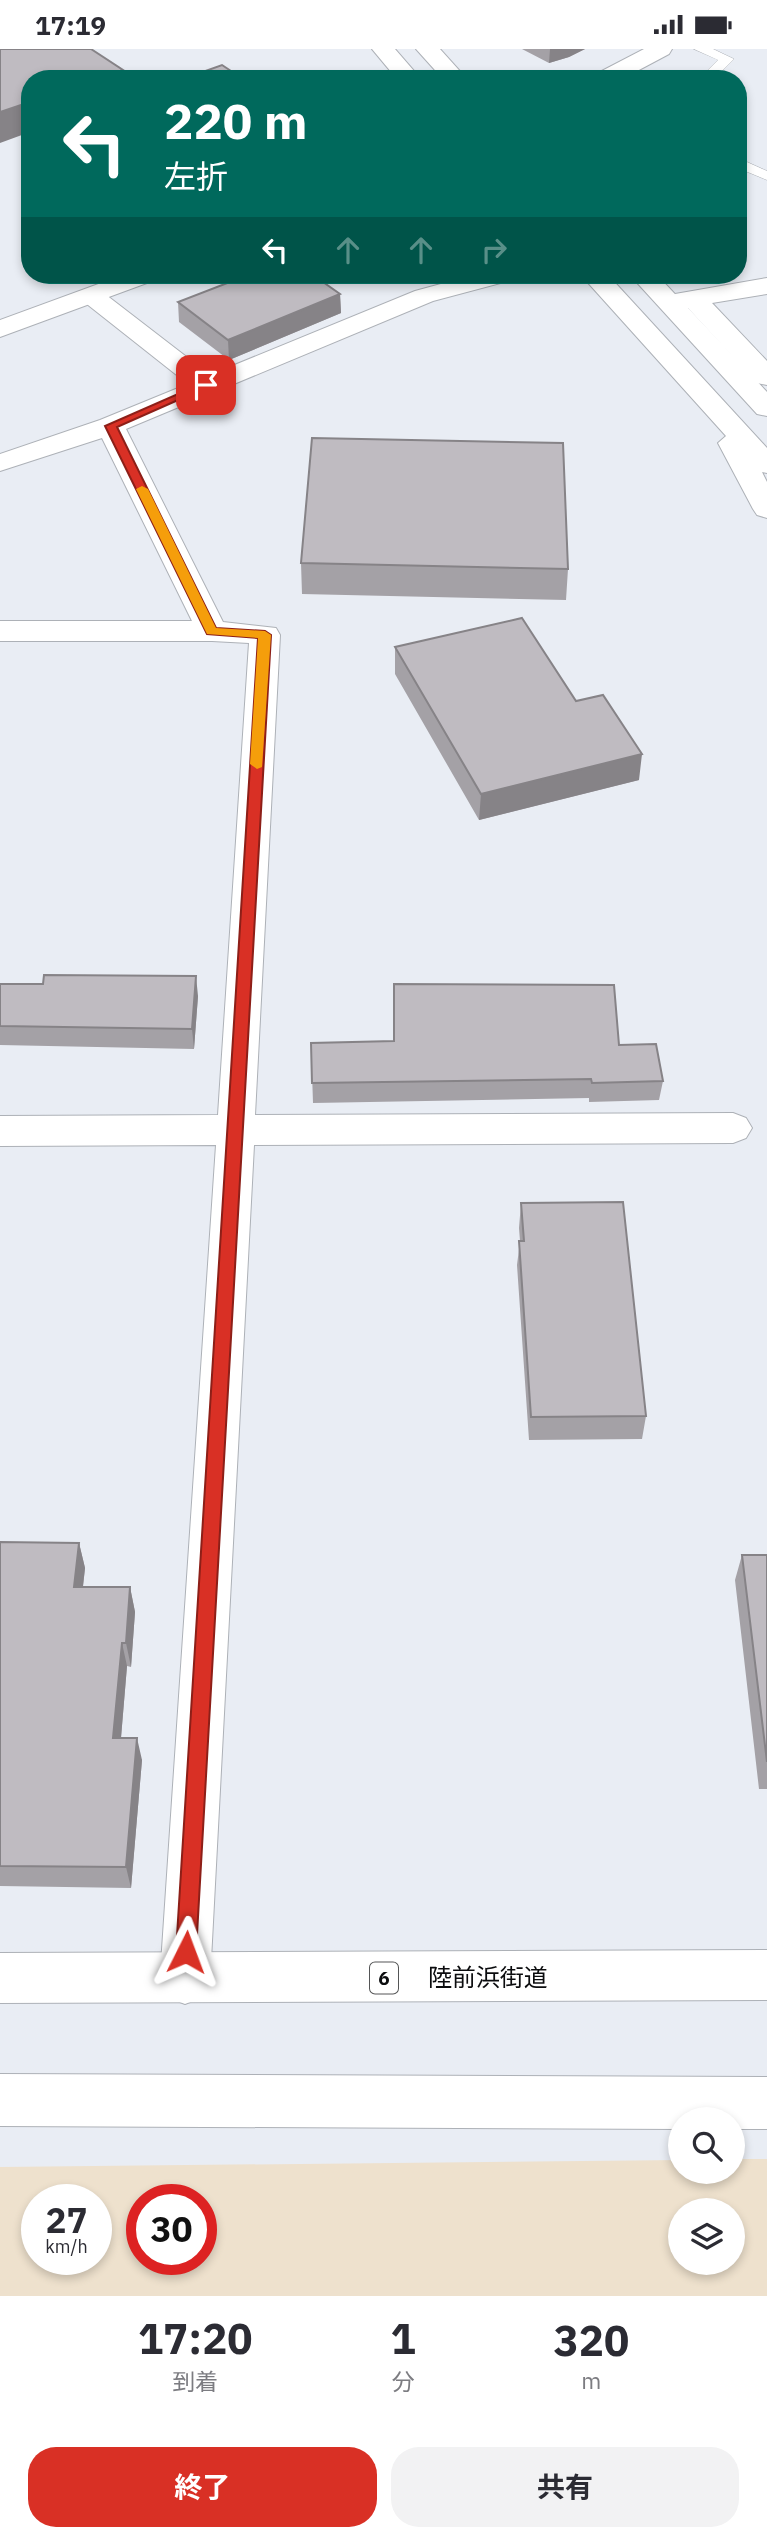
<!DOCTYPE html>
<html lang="ja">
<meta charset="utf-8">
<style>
body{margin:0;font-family:"IBM Plex Sans","Noto Sans JP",sans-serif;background:#f2f2f3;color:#2b2b33;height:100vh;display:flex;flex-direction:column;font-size:26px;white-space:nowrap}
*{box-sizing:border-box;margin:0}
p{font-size:23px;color:#7c7c81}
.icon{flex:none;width:38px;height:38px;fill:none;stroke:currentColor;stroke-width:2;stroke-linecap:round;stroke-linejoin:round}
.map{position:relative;height:2247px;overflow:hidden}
.details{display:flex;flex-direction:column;background:#fff;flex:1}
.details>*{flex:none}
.guide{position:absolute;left:21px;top:21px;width:726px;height:214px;border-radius:28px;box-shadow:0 4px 10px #0003;background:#00695c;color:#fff;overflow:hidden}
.controls{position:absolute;left:668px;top:2058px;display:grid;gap:14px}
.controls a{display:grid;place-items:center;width:77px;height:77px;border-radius:50%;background:#fff;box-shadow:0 4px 10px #0003;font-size:35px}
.speed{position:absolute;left:21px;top:2135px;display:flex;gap:14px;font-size:35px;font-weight:700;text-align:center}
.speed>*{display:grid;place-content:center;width:91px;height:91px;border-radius:50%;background:#fff;box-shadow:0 4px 10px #0003;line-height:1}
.speed small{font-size:18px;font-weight:400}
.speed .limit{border:10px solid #d22;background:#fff;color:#111}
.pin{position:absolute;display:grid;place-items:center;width:60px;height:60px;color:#fff;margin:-30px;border-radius:14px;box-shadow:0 4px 10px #0006}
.me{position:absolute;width:77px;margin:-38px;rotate:3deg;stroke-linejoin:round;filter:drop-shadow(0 0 5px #0008)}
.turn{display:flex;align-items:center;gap:24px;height:147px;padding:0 28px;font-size:32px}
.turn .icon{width:91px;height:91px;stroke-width:2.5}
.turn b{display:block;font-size:49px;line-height:60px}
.lanes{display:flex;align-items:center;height:66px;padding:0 28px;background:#0003;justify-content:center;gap:35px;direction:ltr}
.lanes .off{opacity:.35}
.eta{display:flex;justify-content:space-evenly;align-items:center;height:119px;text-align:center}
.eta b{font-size:42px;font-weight:700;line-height:49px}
.button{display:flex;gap:14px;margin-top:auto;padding:14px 28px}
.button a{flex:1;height:80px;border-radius:28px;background:#d93025;color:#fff;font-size:28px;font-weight:700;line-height:80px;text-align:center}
.button a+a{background:#f2f2f3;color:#2b2b33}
.status{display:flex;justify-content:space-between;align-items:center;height:49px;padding:0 35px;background:#fff;direction:ltr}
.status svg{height:19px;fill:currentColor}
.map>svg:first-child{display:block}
</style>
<div class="status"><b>17:19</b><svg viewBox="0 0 49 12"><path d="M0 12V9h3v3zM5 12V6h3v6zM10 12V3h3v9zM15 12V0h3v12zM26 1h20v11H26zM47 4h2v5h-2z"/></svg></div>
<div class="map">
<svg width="767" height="2247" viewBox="0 0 767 2247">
<rect width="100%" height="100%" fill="#e9edf4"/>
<path fill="#eee1cd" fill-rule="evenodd" d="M733,2110H767V2247H0V2118L681,2111V2123H733ZM37,2151H96V2210H37ZM142,2151H201V2210H142ZM681,2161H733V2214H681Z"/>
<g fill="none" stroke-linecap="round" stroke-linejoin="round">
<g stroke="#adb1b7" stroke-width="1">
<path id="service" d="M694,0H713L734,10L714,30H699L718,11Z
M738,109L767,122V131L738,119Z"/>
</g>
<g stroke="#adb1b7" stroke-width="2">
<path id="minor" d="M474,226H516L512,231L433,252L126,380L223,573L276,579L280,586L255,1066L733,1064L746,1069L752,1079L746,1089L733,1094L254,1096L210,1930L203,1948L185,1955L167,1948L160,1930L216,1096L0,1097V1067L218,1066L249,594L212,592H0V572H192L102,389L0,422V405L100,371L188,335L83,252L79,247L83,242L92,239L101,242L210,326L415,242Z
M767,229V245L712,254L767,312V336L757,334L688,259L675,261L666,259L662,253L666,247L675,245Z"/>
</g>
<g stroke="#adb1b7" stroke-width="2">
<path id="tertiary" d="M372,0H395L421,30H397Z
M416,0H440L467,30H443Z
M581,226H608L767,399V424L762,423L767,433V469L757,466L753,460L718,394L726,387Z
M630,226H657L767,343V367L757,365Z"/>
</g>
<g stroke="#adb1b7" stroke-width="2">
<path id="secondary" d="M644,0H672L669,5L622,30H593L596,25Z
M123,226H159L155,231L0,288V271Z"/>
</g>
<g stroke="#adb1b7" stroke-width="2">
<path id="trunk" d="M767,1901V1951L0,1954V1904Z
M0,2025L767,2028V2080H733V2070H681V2080L0,2077Z"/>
</g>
<use href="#service" fill="#fff" fill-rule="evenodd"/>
<use href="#minor" fill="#fff" fill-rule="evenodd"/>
<use href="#tertiary" fill="#fff" fill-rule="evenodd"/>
<use href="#secondary" fill="#fff" fill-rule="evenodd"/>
<use href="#trunk" fill="#fff" fill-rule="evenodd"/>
</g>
<path fill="#a4a1a6" d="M522,0H585L569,8L549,14Z
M340,245L341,264L229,311L179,273L178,253Z
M301,514L568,520L566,551L302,545Z
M395,598L576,652L639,731L479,771L395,625Z
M0,935L198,947L194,1000L0,996Z
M311,994L619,996L663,1032L659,1051L589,1053V1049L313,1054Z
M521,1154L646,1367L642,1390L529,1391L517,1216L520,1192L519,1179Z
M0,1493L79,1494L85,1519L83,1538H130L135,1563L131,1618L127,1617L121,1689L142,1711L131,1839L0,1837Z
M742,1506H767V1740H759L735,1531Z"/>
<path fill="#868387" d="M550,0H585L569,8L549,14Z
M123,21L124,30H97Z
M30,53V83L0,94V63Z
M340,245L341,264L229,311L228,291Z
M642,705L639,731L479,771L481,745Z
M196,927L198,947L194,1000L192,980Z
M79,1494L85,1519L80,1562L74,1538Z
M130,1538L135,1563L131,1618L126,1594Z
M122,1594L127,1617L119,1712L113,1689Z
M137,1689L142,1711L131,1839L126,1818Z"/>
<path fill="#bfbbc1" stroke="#868387" stroke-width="2" d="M0,0H91L123,21L97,30H30V53L0,63Z
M222,16L237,26L248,22L259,30H183Z
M248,226H313L340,245L228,291L178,253Z
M312,389L563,394L568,520L301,514Z
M522,569L576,652L603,646L642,705L481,745L395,598Z
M44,926L196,927L192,980L0,977V935H43Z
M394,935L614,936L619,996L656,995L663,1032L592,1034L591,1030L312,1034L311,994L394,992Z
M623,1153L646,1367L531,1368L519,1192H524L521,1154Z
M0,1493L79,1494L74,1538H130L126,1594H122L113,1689H137L126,1818L0,1817Z
M742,1506H767V1713Z"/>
<path fill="#d93025" stroke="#8d1f18" stroke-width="2" d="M203,334L212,336L117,378L216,579L265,582L271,586L196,1903L193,1910L186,1913L179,1910L176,1903L258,589L207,585L105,377Z"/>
<path fill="#f59e0b" d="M142,437L148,440L216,579L265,582L271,586L262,718L257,720L250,715L258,589L207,585L136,440Z"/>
<g text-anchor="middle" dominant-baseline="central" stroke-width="5" stroke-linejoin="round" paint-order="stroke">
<rect fill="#fff" stroke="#545556" stroke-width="2" x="370" y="1913.5" width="28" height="31" rx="5"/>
<g font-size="19" font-weight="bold" fill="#0b0c0e">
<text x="384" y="1929">6</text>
</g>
<g font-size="24" fill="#0b0c0e" stroke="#fff">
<text x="488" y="1928">陸前浜街道</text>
</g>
</g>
</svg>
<div class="controls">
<a><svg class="icon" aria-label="search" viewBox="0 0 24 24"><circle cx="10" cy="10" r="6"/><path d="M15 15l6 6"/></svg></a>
<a><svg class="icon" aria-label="layers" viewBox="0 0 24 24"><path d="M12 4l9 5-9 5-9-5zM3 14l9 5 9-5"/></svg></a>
</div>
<div class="speed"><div>27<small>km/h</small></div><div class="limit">30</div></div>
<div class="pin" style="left:206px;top:336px;background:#d93025"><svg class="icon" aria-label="arrive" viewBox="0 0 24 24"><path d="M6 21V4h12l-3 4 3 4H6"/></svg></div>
<svg class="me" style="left:186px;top:1903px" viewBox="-20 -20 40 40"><path d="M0-17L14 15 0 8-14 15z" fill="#d93025" stroke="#fff" stroke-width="4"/></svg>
<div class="guide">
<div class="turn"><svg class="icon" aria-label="left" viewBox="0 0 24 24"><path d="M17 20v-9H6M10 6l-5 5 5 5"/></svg><div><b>220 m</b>左折</div></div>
<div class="lanes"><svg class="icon" aria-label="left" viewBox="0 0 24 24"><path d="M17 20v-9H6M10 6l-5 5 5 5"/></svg><svg class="icon off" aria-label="ahead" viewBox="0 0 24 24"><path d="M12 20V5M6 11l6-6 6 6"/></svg><svg class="icon off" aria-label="ahead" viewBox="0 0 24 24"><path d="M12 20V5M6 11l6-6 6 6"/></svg><svg class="icon off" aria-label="right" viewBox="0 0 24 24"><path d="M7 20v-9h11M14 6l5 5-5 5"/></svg></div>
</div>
</div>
<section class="details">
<div class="eta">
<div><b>17:20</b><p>到着</p></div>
<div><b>1</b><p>分</p></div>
<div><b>320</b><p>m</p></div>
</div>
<div class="button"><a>終了</a><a>共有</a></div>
</section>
